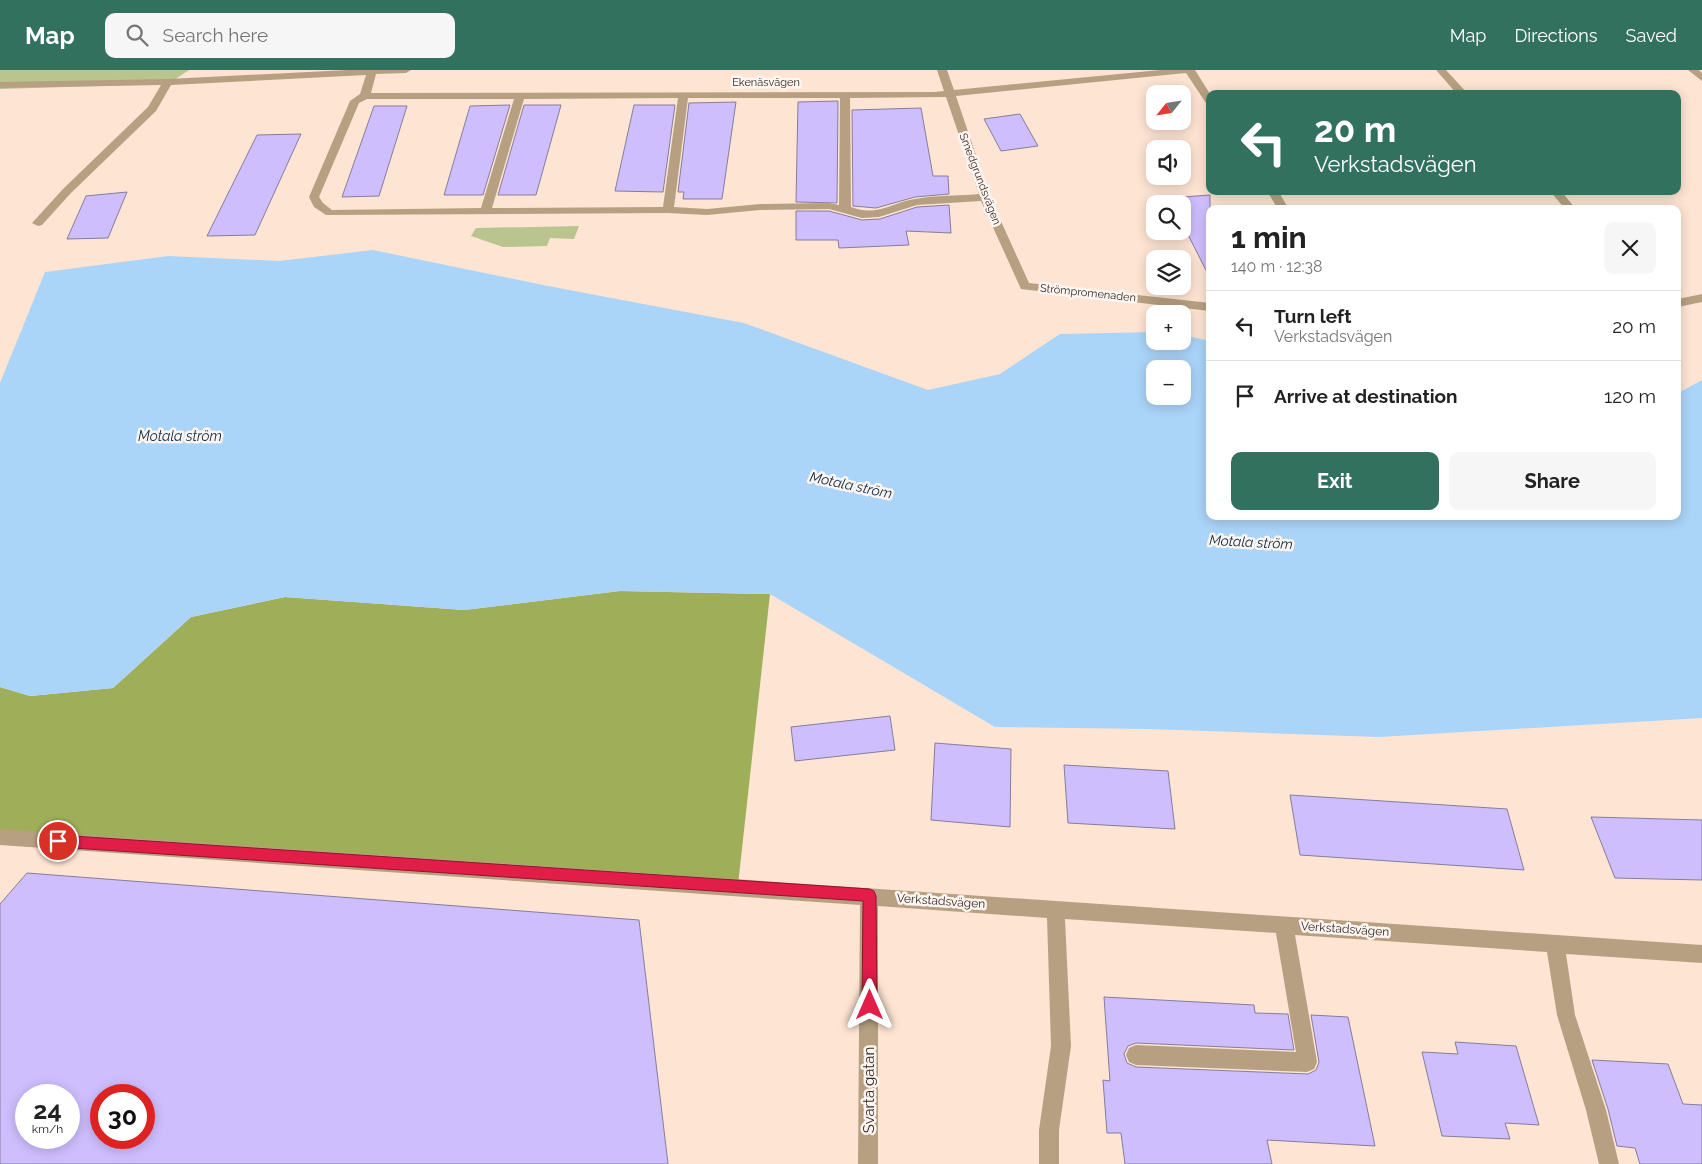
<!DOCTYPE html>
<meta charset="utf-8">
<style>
body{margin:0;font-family:Raleway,sans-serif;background:#f6f6f6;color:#222;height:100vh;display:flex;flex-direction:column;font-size:19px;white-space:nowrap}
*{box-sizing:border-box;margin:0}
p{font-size:16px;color:#767676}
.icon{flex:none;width:28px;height:28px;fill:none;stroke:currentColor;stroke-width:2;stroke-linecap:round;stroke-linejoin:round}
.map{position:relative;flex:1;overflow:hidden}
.drawer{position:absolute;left:1206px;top:135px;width:475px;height:315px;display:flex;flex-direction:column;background:#fff;border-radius:10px;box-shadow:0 2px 12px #0003}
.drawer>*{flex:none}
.hud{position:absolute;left:1206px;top:20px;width:475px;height:105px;border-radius:10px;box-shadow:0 2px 12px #0003;background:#32715e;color:#fff;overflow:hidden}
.needle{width:32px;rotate:240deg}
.buttons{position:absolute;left:1146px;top:15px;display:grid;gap:10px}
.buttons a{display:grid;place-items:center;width:45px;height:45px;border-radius:10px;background:#fff;box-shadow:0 2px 12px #0003;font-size:25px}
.speed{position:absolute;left:15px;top:1014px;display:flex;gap:10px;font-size:25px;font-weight:700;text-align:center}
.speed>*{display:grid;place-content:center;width:65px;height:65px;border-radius:50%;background:#fff;box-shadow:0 2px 12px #0003;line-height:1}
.speed small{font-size:12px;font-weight:400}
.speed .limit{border:8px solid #d22;background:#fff;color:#111}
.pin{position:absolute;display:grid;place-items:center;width:42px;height:42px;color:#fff;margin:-21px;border:2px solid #fff;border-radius:50%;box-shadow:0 1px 5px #0007}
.me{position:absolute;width:55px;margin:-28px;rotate:0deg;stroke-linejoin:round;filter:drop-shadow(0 0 4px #0008)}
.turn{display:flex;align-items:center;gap:18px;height:105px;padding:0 25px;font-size:22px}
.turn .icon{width:65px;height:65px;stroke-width:2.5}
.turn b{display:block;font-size:35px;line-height:42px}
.round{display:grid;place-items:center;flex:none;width:52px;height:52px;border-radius:10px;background:#f6f6f6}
.head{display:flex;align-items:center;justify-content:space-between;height:85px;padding:0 25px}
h1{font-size:30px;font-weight:700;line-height:38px}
.primary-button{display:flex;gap:10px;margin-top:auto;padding:10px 25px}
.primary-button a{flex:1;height:58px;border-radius:10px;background:#32715e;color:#fff;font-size:20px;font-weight:700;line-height:58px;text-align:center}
.primary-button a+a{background:#f6f6f6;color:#222}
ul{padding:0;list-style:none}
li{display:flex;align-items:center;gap:15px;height:70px;padding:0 25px;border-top:1px solid #e0e0e0}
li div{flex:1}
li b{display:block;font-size:19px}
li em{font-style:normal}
header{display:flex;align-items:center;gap:30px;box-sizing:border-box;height:70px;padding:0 25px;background:#32715e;color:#fff}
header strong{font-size:24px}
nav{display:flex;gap:28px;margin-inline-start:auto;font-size:18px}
.search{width:350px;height:45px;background:#f6f6f6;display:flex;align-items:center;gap:12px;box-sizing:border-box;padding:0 18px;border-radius:10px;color:#767676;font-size:19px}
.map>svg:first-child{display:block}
</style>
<header>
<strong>Map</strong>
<div class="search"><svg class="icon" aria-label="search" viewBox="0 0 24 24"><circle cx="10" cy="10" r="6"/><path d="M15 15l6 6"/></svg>Search here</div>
<nav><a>Map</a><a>Directions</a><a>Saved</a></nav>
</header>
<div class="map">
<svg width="1702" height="1094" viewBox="0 0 1702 1094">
<rect width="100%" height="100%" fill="#fee4d3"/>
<path fill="#b9c48f" d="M0,0H189L168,14L0,19Z
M579,156L574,169L550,168L547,176L503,177L471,166L476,158Z"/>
<path fill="#9fae58" d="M620,521L770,524L738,815L0,763V617L30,626L113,618L191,547L285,527L464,540Z"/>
<path fill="#abd4f9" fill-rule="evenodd" d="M373,180L548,216L744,253L928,320L1000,304L1060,264L1155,262V271H1182L1183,265L1210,271V446H1678V323L1702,310V648L1379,667L1148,659L995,657L770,524L620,521L464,540L285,527L191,547L113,618L30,626L0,617V313L45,202L168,186L279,191ZM1155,299H1182V326H1155Z"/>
<path fill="#cebefe" stroke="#847d9b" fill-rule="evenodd" d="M838,31L837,133L796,132L798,32Z
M736,32L722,129H683L684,122H678L689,33Z
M510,35L483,125H444L470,36Z
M524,35H561L536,125H498Z
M634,35H675L663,122L615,121Z
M374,36H407L379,126L342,127Z
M921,38L933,106H948L949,124L915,127L876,138L853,136L852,40Z
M1020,44L1038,76L1001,81L984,49Z
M301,64L255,165L207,166L257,65Z
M127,122L108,168L67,169L86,126Z
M1210,125V208L1182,153V134H1173L1170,128Z
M949,135L951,163L906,161L909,175L839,178L838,170H796V141H829L862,150L880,149L917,137Z
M890,646L895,680L795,691L791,657Z
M935,673L1011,679L1010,757L931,750Z
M1064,695L1168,701L1175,759L1068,753Z
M1290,725L1507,739L1524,800L1300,785Z
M1591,747L1702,750V810L1615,808Z
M27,803L639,850L668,1094H0V834ZM26,1025H69V1068H26ZM101,1025H144V1068H101Z
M1104,927L1254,935L1255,943L1288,944L1294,980L1136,973L1128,976L1124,984L1127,993L1136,997L1308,1004L1316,1000L1319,992L1311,945L1348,947L1375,1076L1267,1070L1272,1094H1125L1121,1063H1107L1103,1010L1110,1011Z
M1455,972L1516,976L1539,1055L1505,1053L1510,1069L1442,1066L1422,982L1458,984Z
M1592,990L1668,994L1683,1034L1702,1035V1094H1640L1635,1078L1617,1076L1608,1039Z"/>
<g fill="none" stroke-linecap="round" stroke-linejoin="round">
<path fill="#b7a081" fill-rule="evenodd" d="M348,0H411L406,3L376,4L371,23L934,22L944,21L937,0H947L954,20L1160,0H1195L1210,24V34L1206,33L1186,3L956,26L990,127L1029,213L1210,233V241L1021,219L981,131L917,135L879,147L862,148L829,139L760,140L707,145L668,143L326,145L314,137L309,127L350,31L360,24L366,5L171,15L156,41L71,123L42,155L38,156L32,153L63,119L148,37L161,15L0,18V12L168,9ZM946,27L979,124C958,126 936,125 915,129C890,133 877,147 851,137L850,28ZM678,28L663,137L492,138L524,29ZM688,28H840L839,135L829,133L760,134L707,139L674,137ZM367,29H514L481,138L332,140L323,133L319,127L359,33Z
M1436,0H1446L1468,24H1457Z
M1688,0H1699L1702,3V11Z
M1267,121H1278L1289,139H1278Z
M1550,121H1561L1576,139H1565Z
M1702,224V232L1678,237V229Z
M0,759L1702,875V893L1566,884L1575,945L1606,1040L1619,1094H1599L1586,1040L1557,945L1547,882L1295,865L1317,992L1314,999L1307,1002L1136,995L1129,992L1126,985L1129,978L1136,975L1296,982L1276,863L1065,849L1071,976L1059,1060V1094H1039V1060L1051,976L1047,848L878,836V1094H858L860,835L0,775Z"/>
</g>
<path fill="#e11d48" stroke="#92132f" d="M58,765L870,819L874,821L876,826L877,935L875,940L870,942L864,940L862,935L863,831L58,777L54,775L52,771L54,766Z"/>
<g text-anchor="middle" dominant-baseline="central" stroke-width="5" stroke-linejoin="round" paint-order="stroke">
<g font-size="11" fill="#352921" stroke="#fcf5f1">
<text x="766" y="12">Ekenäsvägen</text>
<text transform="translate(980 109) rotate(69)">Smedgrundsvägen</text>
<text transform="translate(1088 223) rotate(6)">Strömpromenaden</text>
</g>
<g font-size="12" fill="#352921" stroke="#fcf5f1">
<text transform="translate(941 831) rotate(4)">Verkstadsvägen</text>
<text transform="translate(1345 859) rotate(4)">Verkstadsvägen</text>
</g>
<g font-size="14" font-style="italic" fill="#0d2b43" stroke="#fcf5f1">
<text x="180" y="366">Motala ström</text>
<text transform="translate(851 415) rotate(12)">Motala ström</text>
<text transform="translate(1251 472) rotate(3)">Motala ström</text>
</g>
<g font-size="15" fill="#352921" stroke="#fcf5f1">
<text transform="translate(869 1020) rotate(-90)">Svarta gatan</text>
</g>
</g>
</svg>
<div class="buttons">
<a><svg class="needle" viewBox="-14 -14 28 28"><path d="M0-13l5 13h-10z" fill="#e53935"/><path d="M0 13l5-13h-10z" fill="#767676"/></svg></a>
<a><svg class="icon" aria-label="sound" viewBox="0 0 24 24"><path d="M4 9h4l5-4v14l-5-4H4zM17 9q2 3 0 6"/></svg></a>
<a><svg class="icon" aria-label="search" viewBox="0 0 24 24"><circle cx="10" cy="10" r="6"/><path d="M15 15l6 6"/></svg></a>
<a><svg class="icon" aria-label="layers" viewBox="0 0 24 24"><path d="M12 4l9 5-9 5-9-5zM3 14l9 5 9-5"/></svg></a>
<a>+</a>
<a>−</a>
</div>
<div class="speed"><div>24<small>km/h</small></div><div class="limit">30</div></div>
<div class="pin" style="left:58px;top:771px;background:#d93025"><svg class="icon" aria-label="arrive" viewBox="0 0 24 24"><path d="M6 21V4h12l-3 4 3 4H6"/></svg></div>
<svg class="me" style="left:870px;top:935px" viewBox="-20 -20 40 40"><path d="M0-17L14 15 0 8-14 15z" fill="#e11d48" stroke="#fff" stroke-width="4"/></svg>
<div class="hud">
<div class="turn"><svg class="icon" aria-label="left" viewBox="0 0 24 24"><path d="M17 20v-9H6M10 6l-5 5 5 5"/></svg><div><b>20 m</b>Verkstadsvägen</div></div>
</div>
<section class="drawer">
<div class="head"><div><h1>1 min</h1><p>140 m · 12:38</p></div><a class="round"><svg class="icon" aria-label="close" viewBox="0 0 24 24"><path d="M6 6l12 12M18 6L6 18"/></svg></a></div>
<ul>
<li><svg class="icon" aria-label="left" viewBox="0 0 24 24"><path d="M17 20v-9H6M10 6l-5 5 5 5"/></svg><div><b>Turn left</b><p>Verkstadsvägen</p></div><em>20 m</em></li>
<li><svg class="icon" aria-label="arrive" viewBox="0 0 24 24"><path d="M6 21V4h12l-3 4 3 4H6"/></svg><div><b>Arrive at destination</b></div><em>120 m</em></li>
</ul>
<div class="primary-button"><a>Exit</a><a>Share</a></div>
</section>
</div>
